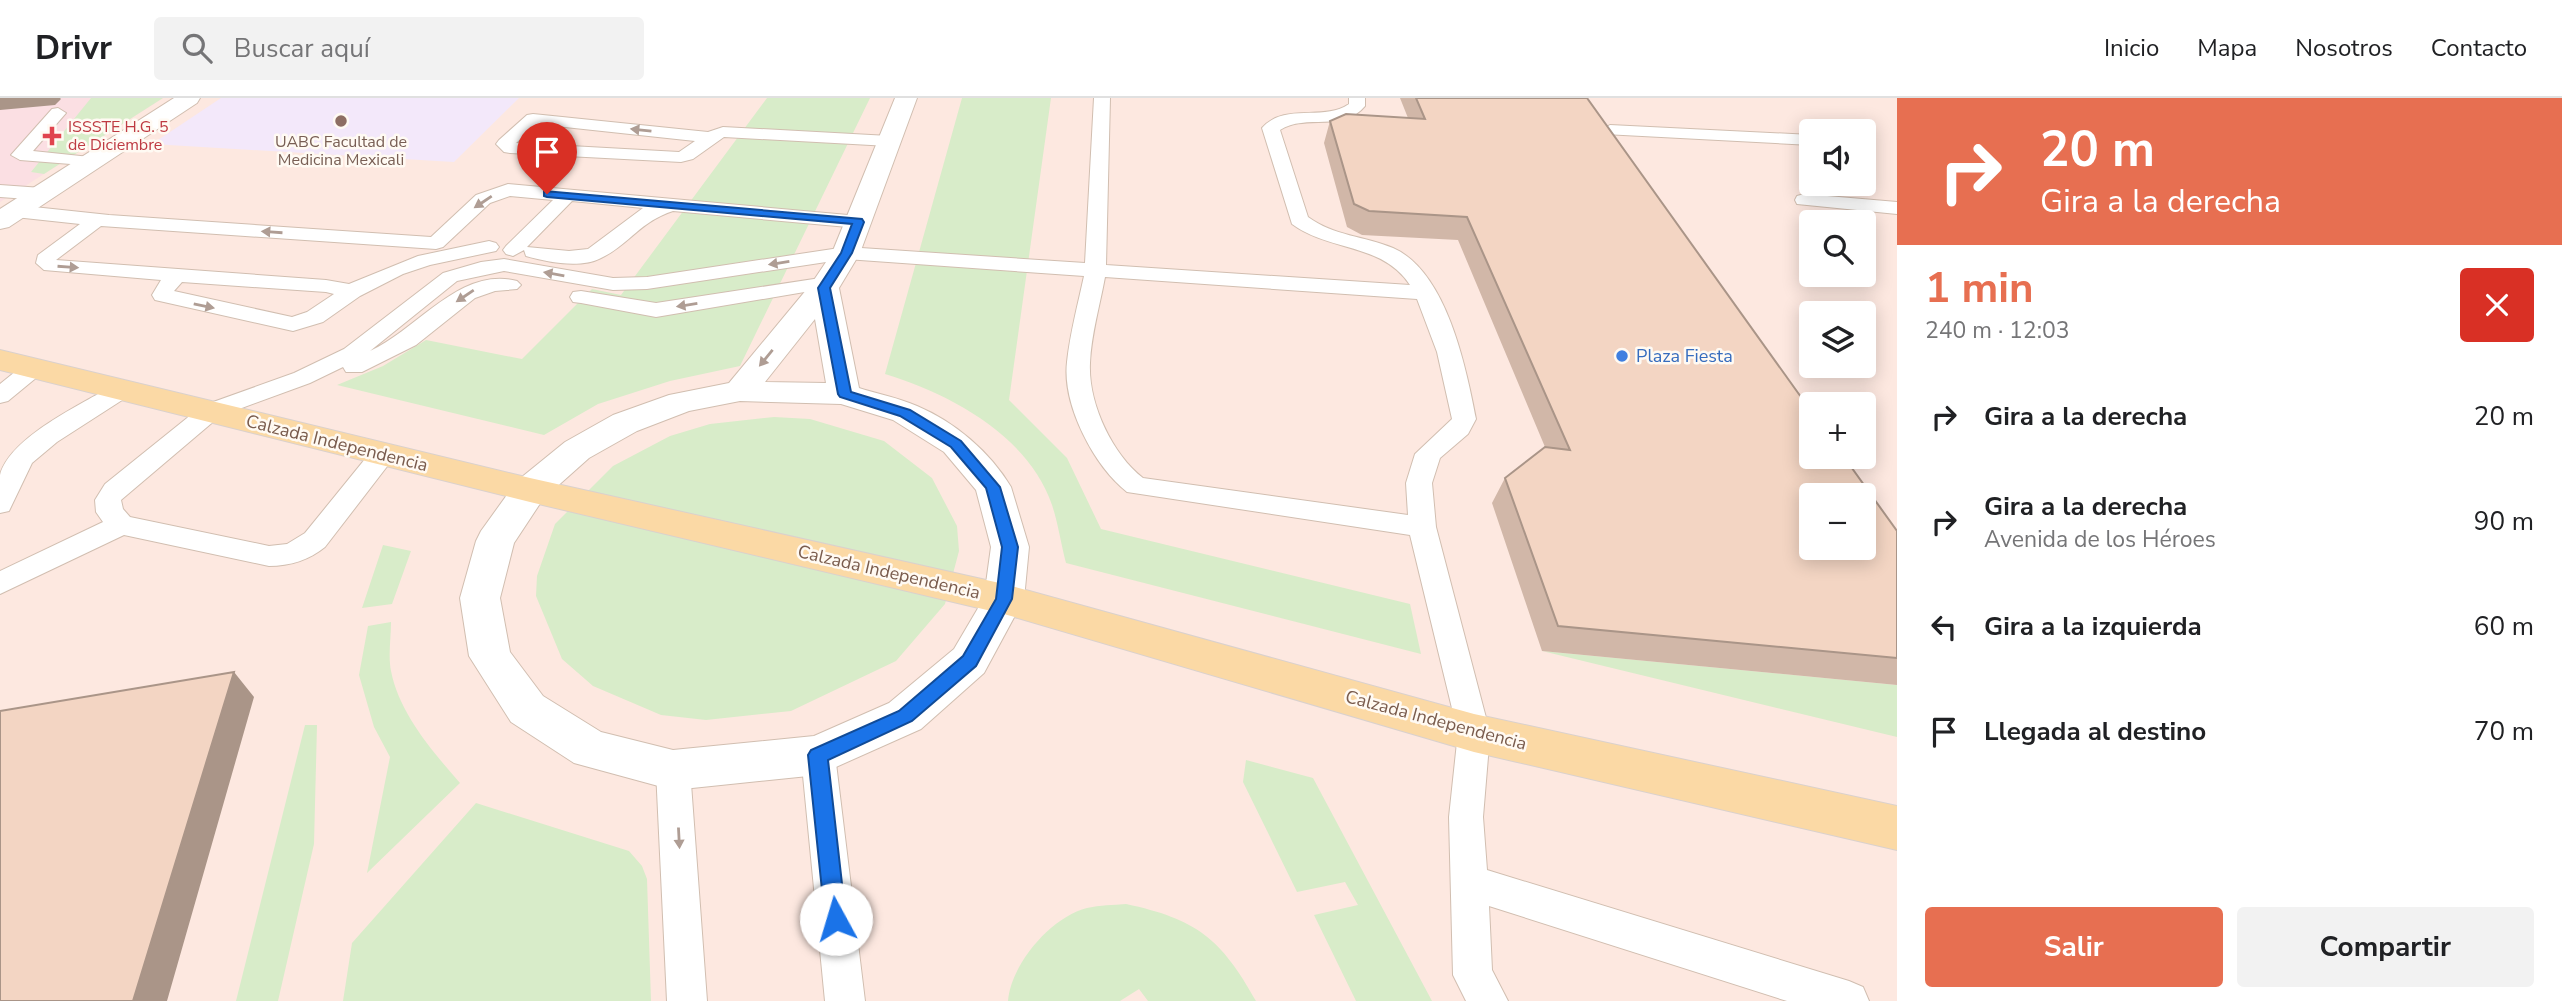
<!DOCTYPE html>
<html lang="es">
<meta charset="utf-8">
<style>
body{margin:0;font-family:"Nunito Sans",sans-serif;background:#f2f2f2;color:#202124;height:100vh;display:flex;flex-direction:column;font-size:26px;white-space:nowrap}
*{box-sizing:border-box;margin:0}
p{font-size:23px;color:#757577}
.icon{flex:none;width:38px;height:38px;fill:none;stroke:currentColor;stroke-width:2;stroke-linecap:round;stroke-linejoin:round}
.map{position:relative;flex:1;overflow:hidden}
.details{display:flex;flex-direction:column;background:#fff;width:665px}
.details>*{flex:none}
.hud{background:#e76f51;color:#fff;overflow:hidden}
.tools{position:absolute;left:1799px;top:21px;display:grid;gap:14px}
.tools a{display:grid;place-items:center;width:77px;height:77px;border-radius:7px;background:#fff;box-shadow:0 4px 18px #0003;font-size:35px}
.pin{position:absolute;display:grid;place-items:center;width:60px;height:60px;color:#fff;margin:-72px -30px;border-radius:50% 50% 50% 0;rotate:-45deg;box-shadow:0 0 7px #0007}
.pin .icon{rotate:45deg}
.me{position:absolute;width:77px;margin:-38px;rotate:354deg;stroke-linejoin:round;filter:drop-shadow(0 0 5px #0008)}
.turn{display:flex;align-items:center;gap:24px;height:147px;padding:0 28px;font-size:32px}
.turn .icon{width:91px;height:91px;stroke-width:2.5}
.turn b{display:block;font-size:49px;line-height:60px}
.round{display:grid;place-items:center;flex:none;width:74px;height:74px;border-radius:7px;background:#f2f2f2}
.headline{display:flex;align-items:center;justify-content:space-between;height:119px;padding:0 28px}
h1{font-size:42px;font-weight:700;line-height:52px;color:#e76f51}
.primary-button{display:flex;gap:14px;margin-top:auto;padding:14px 28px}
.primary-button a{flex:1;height:80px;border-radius:7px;background:#e76f51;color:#fff;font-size:28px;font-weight:700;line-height:80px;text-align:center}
.primary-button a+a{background:#f2f2f2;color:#202124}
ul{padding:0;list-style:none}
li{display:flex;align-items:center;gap:21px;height:105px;padding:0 28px}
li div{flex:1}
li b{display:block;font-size:26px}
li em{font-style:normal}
header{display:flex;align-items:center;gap:42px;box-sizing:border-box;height:98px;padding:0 35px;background:#fff;border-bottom:2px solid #e0e0e0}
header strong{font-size:33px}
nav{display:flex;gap:38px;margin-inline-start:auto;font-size:24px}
.search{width:490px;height:63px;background:#f2f2f2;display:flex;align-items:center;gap:18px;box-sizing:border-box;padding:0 24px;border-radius:7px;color:#757577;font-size:26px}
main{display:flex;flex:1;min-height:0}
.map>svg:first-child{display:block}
</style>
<header>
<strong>Drivr</strong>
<div class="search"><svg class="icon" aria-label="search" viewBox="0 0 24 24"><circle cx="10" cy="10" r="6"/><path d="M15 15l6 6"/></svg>Buscar aquí</div>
<nav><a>Inicio</a><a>Mapa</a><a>Nosotros</a><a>Contacto</a></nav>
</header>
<main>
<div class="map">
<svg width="1897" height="903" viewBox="0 0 1897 903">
<rect width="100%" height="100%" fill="#fdf6ec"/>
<path fill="#fde8e0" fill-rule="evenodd" d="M0,0H1897V903H0ZM1811,33H1864V86H1811ZM1811,124H1864V177H1811ZM1811,215H1864V268H1811ZM1811,306H1864V359H1811ZM1811,397H1864V450H1811Z"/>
<path fill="#f3e8fa" d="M221,0H519L454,64L152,46Z"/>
<path fill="#fbdfe3" d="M0,0H163L0,104Z"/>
<path fill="#d8ecc9" d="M91,0H163L44,76L31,74Z
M767,0H870L740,268L670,283L598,306L544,337L337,287L383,268L426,242L522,261L592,191L621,197Z
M962,0H1051L1009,302L1067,360L1101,431L1410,506L1421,556L1066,465C1061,446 1058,425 1052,407C1028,337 950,296 885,276Z
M774,319L810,321L884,343L932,380L957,428L959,453L945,506L896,563L791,613L706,622L661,617L593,588L562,561L536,498L537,478L555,426L613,368L670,338L710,326Z
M383,447L411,453L392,506L362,510Z
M391,524C391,540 388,558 391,573C399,615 433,654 460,685L367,775L390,659L374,629L359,577L368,528Z
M1542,553L1897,587V639Z
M305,627H317L314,746L278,903H236Z
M1246,662L1313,680L1432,903H1356L1314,817L1358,807L1345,784L1297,794L1243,684Z
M476,705L629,753L642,768L647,781L651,903H343L352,845Z
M1126,806C1196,821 1221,840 1256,903H1148L1139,891L1120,903H1008C1011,866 1051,819 1087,810C1100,807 1113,807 1126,806Z"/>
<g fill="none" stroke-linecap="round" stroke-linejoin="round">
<g stroke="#d1beb0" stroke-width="2">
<path id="lane" d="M1094,0H1110L1106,167L1410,187C1383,145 1330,154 1292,126L1262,30C1285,4 1323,24 1349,6V0H1365V8C1343,35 1306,15 1280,32L1308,119C1334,138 1364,138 1393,150C1446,173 1466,268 1476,321L1468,336L1440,360L1432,385L1436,429L1490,635L1483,719L1487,772L1849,883L1863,889L1869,903H1787L1489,808L1492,872L1508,903H1466L1453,877L1449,719L1458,635L1410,437L1127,394C1094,368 1062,307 1067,264C1070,235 1078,206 1084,178L846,161L647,191L613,192L504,173L457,183L370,253C418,231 460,168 517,183L521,187L517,191L495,193L475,200L416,247L362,274H346L343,269L310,285L220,318L121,402L123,411L130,419L269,448L287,446L305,435L374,350L383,348L392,350L396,356L392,362L325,449C309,462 290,468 269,468L124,437L0,496V473L103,424L96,414L95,402L105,386L202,308L294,275L344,251L443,175L481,164L504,161L613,180L647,179L846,149L1085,165ZM1105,179L1417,201L1437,254L1452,321L1415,356L1406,385L1408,417L1143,380C1112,356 1088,305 1090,265C1091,237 1100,207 1105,179Z
M58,10L66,15L33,53L90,59L99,64L96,68L20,62L11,57L52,11Z
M533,16L708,34L723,29L889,38L898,43L889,48L724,39L693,61L681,64L510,55L504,54L496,46L499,42L527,17ZM537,26L695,43L679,54L516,45Z
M1610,27L1811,37V47L1604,36L1601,32Z
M508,86L859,118L869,124L859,130L673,113C639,124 629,147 601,160C580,171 547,164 526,158L524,152L513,158L506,156L503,152L506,148L553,102L510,98L490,105L443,149L436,151L101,128L56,162L326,182L349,186L418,158L489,143L496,145L499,149L496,153L430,167L403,176L360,198L323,224L293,233L155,202L152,197L161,182L44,172L36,165L38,157L80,126L15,119L5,113L15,107L109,117L431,139L476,97ZM572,103L643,110L588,151L569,153L527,149ZM182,184L326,194L334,196L307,214L292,219L174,193Z
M0,87L42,90L51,96L42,102L0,99Z
M1804,96L1897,104V116L1797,106L1795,102L1797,98Z
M827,179L834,181L838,185L834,189L656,219L581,205L573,204L570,199L573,194L581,193L656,205Z
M34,263L42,265L46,270L42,275L8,303L0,305V286L26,265Z
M122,285L130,287L134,292L130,297L57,344L32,365L9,413L0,415C0,404 0,388 0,377C10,339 82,306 114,287Z
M818,643L830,647L835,657L865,903H825L801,657L806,647Z
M673,657L685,662L690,672L707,903H667L656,672L661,662Z"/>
</g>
<g stroke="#d1beb0" stroke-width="2">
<path id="street" d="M174,0H200L197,5L9,129L0,131V111Z
M895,0H917L860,155L839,190L859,290C878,296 899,300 917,308C955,324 990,354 1011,389L1029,449L1024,501L984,575L921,631L818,677L673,692L574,665L511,624L469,558L460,500L476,443L481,433L517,383L565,344L613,317L669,297L729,285L812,185L832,155ZM815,221L826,285L765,284ZM740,303L841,306L893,322L944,354L976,392L991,449L984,500L954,551L889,605L814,638L673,652L601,634L543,598L510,554L500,500L514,445L543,401L589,360L637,333L689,313Z"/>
</g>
<g stroke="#dad1cd" stroke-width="2">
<path id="primary" d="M0,252L530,380L1004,486L1474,616L1897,708V752L1474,654L1004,516L530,404L0,272Z"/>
</g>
<use href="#lane" fill="#fff" fill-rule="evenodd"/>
<use href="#street" fill="#fff" fill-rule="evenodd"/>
<use href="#primary" fill="#fbd9a5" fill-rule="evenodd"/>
</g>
<path fill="#d1b7a8" d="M1400,0H1587L1897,433V587L1542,553L1492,405L1505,380L1545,349L1458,142L1362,137L1347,129L1324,45L1330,23L1408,20Z"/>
<path fill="#aa9588" d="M0,0H60L61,1L55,7L0,12Z
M234,574L254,599L167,903H133Z"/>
<path fill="#f3d5c3" stroke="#aa9588" stroke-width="2" fill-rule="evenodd" d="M1416,0H1587L1811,313V359H1844L1897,433V560L1558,528L1505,380L1545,349L1570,352L1467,119L1369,113L1354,106L1330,23L1346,16L1425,21ZM1811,397H1864V450H1811Z
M234,574L133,903H0V613Z"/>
<defs><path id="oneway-solid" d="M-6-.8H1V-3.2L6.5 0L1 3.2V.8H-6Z" transform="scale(1.75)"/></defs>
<g fill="#af9d94">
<use href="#oneway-solid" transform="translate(641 32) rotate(-174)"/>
<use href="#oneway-solid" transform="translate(483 104) rotate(146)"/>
<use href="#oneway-solid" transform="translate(272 134) rotate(-176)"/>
<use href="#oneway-solid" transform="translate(779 165) rotate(171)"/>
<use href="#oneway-solid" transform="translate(68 169) rotate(4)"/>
<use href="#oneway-solid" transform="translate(554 176) rotate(-170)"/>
<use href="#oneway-solid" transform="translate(465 198) rotate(146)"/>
<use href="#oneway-solid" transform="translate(687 207) rotate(171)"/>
<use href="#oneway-solid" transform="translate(204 208) rotate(12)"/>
<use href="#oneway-solid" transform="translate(766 260) rotate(129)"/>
<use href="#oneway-solid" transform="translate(679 740) rotate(87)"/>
</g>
<path fill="#1a73e8" stroke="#114b97" stroke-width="2" d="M544,93L862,121L864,124L852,155L830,190L851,294L910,312L961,343L1000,389L1018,449L1012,501L976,568L912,623L828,662L846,821L843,828L836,831L828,828L825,821L808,657L811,652L899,613L963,558L996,501L1002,449L986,390L951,349L900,318L840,299L838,296L818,190L841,155L852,126L547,99L544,98Z"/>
<circle fill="#8d6e63" stroke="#fffaf3" stroke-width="2.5" cx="341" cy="23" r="7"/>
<path fill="#e0444e" stroke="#fffaf3" stroke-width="2.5" d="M48.5 27.5h7v7h7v7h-7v7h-7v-7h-7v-7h7z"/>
<circle fill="#3f7fe0" stroke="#fffaf3" stroke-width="2.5" cx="1622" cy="258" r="7"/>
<g text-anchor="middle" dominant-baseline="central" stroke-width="5" stroke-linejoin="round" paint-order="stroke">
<g font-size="16" fill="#be3a42" stroke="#fffaf3" text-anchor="start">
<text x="68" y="29">ISSSTE H.G. 5<tspan x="68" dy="18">de Diciembre</tspan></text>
</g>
<g font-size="16" fill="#785e54" stroke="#fffaf3">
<text x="341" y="44">UABC Facultad de<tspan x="341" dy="18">Medicina Mexicali</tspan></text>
</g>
<g font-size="18" fill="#366cbe" stroke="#fffaf3" text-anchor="start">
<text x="1636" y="258">Plaza Fiesta</text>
</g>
<g font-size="18" fill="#7a5c4d" stroke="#fffaf3">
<text transform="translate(337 345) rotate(14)">Calzada Independencia</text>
<text transform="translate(889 474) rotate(13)">Calzada Independencia</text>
<text transform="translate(1436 622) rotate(15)">Calzada Independencia</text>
</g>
</g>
</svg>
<div class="tools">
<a><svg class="icon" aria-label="sound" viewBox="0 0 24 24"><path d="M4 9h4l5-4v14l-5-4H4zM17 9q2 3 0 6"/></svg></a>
<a><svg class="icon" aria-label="search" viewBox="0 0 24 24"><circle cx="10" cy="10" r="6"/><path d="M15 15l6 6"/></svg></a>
<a><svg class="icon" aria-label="layers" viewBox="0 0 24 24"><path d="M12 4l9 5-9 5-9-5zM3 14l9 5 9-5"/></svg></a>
<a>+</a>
<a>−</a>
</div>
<div class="pin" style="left:547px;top:96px;background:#d93025"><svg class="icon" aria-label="arrive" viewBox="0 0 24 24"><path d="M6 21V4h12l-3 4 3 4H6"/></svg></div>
<svg class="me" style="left:836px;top:821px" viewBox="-20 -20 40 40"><circle r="19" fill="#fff"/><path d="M0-13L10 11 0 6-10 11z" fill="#1a73e8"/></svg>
</div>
<section class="details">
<div class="hud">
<div class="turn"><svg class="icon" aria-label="right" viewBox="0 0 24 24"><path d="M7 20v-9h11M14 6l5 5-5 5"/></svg><div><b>20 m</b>Gira a la derecha</div></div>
</div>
<div class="headline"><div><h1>1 min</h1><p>240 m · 12:03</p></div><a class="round" style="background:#d93025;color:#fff"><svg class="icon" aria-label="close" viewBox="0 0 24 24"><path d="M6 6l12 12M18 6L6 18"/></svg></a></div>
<ul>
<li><svg class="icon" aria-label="right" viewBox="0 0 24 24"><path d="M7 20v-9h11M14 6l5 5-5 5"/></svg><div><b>Gira a la derecha</b></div><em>20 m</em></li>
<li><svg class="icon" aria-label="right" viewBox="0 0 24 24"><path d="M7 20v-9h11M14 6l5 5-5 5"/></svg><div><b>Gira a la derecha</b><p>Avenida de los Héroes</p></div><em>90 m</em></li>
<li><svg class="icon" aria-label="left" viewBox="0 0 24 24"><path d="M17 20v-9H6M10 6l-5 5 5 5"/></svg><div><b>Gira a la izquierda</b></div><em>60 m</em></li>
<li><svg class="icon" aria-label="arrive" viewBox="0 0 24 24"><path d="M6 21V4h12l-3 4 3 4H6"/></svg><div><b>Llegada al destino</b></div><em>70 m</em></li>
</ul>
<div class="primary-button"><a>Salir</a><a>Compartir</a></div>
</section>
</main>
